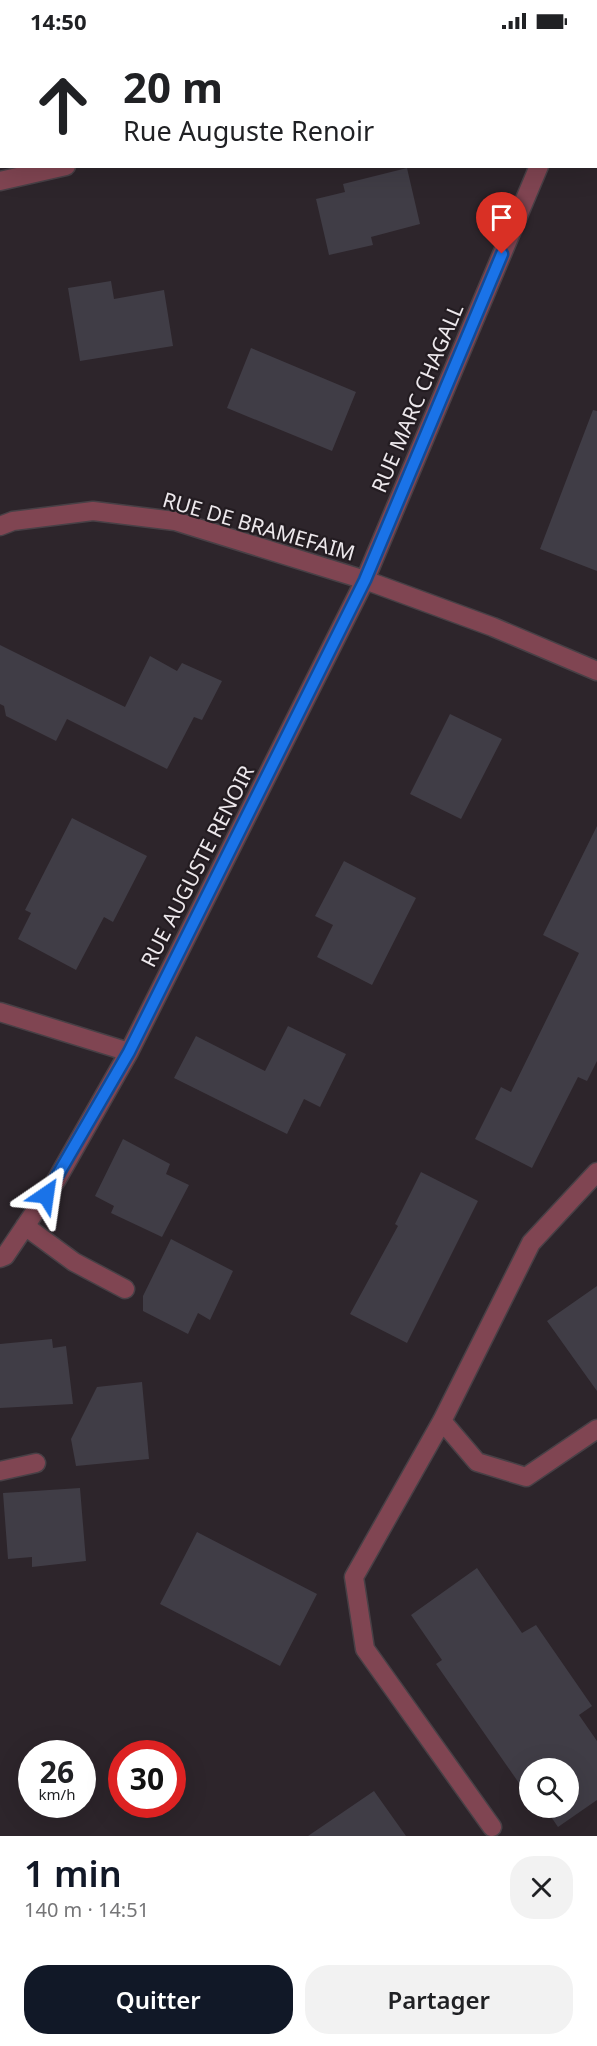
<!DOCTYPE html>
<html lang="fr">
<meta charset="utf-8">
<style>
body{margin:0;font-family:"Noto Sans",sans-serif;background:#f2f2f2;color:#202124;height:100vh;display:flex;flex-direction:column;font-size:22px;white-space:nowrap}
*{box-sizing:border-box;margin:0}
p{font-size:20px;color:#757577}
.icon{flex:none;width:33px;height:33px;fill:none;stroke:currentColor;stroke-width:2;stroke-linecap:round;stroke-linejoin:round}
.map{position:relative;height:1794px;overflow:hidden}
.panel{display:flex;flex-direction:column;background:#fff;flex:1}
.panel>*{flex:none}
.hud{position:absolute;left:0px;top:0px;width:597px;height:126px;box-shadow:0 6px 24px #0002;background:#fff;color:#202124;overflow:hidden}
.fabs{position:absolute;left:519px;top:1716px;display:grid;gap:12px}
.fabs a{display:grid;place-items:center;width:60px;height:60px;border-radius:50%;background:#fff;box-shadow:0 6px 24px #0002;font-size:30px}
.speed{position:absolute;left:18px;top:1698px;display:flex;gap:12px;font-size:30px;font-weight:700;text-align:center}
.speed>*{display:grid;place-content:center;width:78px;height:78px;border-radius:50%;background:#fff;box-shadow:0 6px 24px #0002;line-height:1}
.speed small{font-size:15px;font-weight:400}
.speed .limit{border:9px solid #d22;background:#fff;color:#111}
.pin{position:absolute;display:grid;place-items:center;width:51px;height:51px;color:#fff;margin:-62px -26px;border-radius:50% 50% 50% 0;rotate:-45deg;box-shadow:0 0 6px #0007}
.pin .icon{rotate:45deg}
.me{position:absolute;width:66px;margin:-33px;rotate:32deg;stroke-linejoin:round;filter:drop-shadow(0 0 4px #0008)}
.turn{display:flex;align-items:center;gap:21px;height:126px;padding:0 24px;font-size:27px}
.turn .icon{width:78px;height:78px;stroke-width:2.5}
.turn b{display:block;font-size:42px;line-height:51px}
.round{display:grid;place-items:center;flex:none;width:63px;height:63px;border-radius:24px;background:#f2f2f2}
.headline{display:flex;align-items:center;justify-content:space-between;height:102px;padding:0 24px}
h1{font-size:36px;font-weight:600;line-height:45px;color:#111827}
.action{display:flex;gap:12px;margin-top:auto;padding:12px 24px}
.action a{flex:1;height:69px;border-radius:24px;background:#111827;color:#fff;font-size:24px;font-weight:600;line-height:69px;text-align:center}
.action a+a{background:#f2f2f2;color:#202124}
.status{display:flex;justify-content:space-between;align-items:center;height:42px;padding:0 30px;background:#fff;direction:ltr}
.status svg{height:16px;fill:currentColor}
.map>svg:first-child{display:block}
</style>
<div class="status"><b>14:50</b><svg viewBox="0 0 49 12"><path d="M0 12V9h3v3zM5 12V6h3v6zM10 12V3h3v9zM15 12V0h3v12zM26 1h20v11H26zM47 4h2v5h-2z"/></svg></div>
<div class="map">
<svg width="597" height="1794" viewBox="0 0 597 1794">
<rect width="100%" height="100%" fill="#2d252b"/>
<path fill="#403d46" d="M407,126L420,182L371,195L373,203L329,213L316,157L345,150L343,142Z
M111,239L114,257L164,248L173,304L80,319L68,246Z
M251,306L356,350L332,409L227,366Z
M593,368L597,369V529L540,507Z
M0,603L125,665L150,614L177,629L182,621L222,639L202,678L194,675L167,727L67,677L56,699L6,674L4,664L0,662Z
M450,672L502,697L461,777L410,752Z
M72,776L147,814L113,880L104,875L76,928L18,897L31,871L25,868Z
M597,784V1019L587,1039L578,1035L532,1126L475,1097L501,1045L511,1050L579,911L543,893Z
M344,819L416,856L372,943L317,915L333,883L315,874Z
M288,984L346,1012L320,1065L304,1057L287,1092L174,1036L196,994L265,1029Z
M123,1097L170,1122L166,1132L189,1143L162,1195L111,1171L114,1164L95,1154Z
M421,1130L478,1159L407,1301L350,1272L398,1184L395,1182Z
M171,1197L233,1229L210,1278L198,1271L188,1292L143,1269V1254Z
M597,1244V1349L547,1279Z
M52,1297L53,1306L66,1304L73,1362L0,1366V1302Z
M142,1340L149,1417L76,1424L71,1397L97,1345Z
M80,1446L86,1519L32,1525V1515L8,1517L3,1451Z
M197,1490L317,1552L280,1624L160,1562Z
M477,1526L522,1591L536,1583L592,1664L579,1673L597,1699V1758L558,1785L545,1766H568V1726H530V1743L527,1740L521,1744L436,1622L442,1618L411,1573Z
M374,1749L406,1794H308Z"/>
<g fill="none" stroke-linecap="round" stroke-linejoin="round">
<g stroke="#484046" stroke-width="21">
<path id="minor" d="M277,0V2
M596,39H597
M596,71L597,70
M0,139L66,124
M0,484L13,479L93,469L175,479L365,538L493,585L597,629
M0,970L129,1010
M25,1184L74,1220L125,1247
M0,1216L5,1214L57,1137L129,1010L365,538L539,124
M442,1379L477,1420L526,1435L597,1387
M0,1429L36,1421
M492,1785L365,1607L354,1535L442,1379L531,1201L597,1130"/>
</g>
<use href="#minor" stroke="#804552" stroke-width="18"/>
</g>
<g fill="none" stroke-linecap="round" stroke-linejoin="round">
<g stroke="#114b97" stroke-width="15">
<path id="route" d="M46,1153L129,1010L365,538L502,212"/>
</g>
<use href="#route" stroke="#1a73e8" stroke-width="10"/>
</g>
<g text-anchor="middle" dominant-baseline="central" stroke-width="4.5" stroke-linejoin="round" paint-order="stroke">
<g font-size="21" fill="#ede8ec" stroke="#231c21">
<text transform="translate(417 356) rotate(-67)">RUE MARC CHAGALL</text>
<text transform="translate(259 484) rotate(16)">RUE DE BRAMEFAIM</text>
<text transform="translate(197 824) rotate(-63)">RUE AUGUSTE RENOIR</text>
</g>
</g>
</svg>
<div class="fabs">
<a><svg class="icon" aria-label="search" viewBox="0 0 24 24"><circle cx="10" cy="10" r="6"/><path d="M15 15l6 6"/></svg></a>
</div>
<div class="speed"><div>26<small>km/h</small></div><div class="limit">30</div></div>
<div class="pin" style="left:502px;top:212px;background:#d93025"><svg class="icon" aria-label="arrive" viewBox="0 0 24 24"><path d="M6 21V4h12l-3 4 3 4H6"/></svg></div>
<svg class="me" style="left:46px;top:1153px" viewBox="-20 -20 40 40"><path d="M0-17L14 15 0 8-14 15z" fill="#1a73e8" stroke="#fff" stroke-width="4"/></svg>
<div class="hud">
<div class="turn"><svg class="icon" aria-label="ahead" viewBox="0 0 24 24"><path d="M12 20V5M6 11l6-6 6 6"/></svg><div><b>20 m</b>Rue Auguste Renoir</div></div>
</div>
</div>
<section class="panel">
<div class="headline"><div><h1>1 min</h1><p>140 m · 14:51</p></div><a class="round"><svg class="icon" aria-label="close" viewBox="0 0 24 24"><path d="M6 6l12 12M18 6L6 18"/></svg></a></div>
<div class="action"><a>Quitter</a><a>Partager</a></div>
</section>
